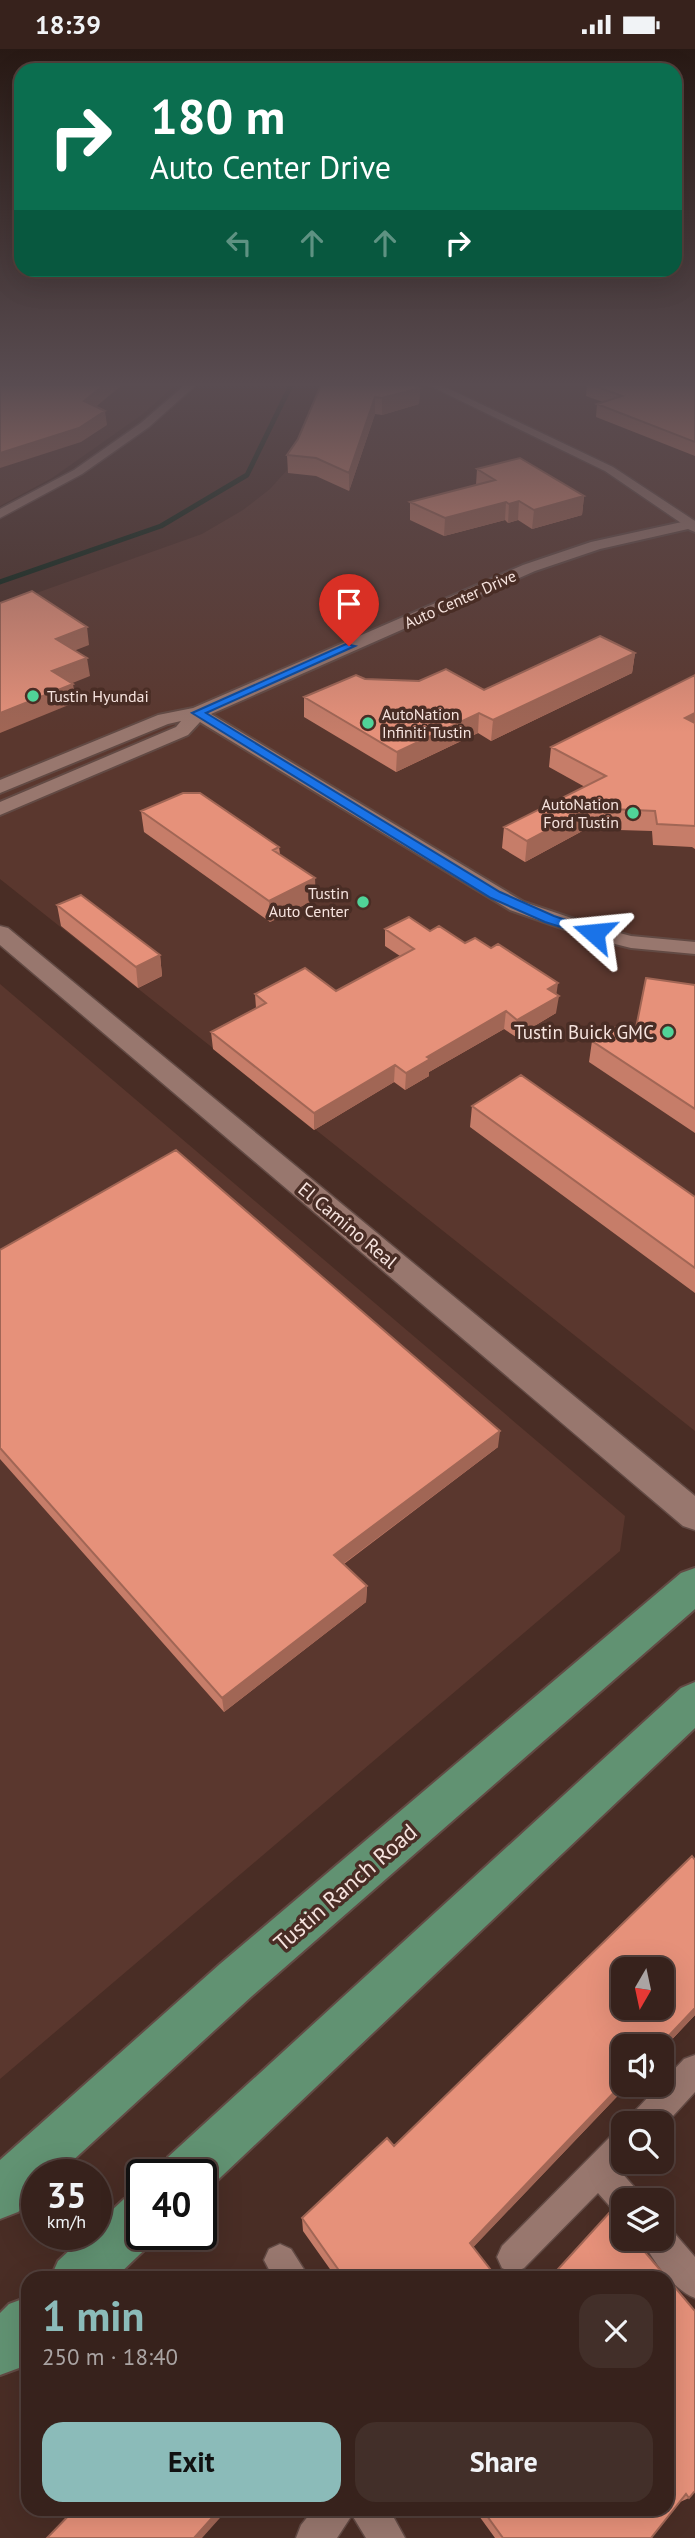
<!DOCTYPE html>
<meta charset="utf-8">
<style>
body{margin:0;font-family:"PT Sans",sans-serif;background:#422f29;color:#f1f3f6;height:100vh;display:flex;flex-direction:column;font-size:26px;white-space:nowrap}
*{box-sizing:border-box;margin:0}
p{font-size:23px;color:#aaa4a3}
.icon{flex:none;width:38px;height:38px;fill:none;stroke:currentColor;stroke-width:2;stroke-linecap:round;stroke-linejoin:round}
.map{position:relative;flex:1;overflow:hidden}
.side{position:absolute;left:21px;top:2222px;width:653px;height:245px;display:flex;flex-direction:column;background:#37221c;border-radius:21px;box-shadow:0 7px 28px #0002,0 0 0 2px #513f3b}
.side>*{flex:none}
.hud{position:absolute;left:14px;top:14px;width:668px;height:214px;border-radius:21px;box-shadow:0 7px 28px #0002,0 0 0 2px #513f3b;background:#0b6e4f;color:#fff;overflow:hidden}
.needle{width:46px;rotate:189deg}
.tools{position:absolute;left:611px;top:1908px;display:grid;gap:14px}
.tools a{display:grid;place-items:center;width:63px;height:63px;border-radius:14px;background:#37221c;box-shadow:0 7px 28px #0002,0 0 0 2px #513f3b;font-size:35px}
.speed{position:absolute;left:21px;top:2110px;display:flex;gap:14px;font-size:35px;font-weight:700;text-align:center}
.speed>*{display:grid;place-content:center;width:91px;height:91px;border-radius:50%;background:#37221c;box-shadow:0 7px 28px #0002,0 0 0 2px #513f3b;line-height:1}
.speed small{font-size:18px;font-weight:400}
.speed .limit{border:4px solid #111;border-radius:10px;background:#fff;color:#111}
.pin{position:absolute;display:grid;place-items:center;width:60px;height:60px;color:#fff;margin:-72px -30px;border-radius:50% 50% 50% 0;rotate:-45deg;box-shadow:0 0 7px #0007}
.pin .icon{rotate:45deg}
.me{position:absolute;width:77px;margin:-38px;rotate:288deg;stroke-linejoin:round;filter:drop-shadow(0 0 5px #0008)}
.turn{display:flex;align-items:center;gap:24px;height:147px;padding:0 21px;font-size:32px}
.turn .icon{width:91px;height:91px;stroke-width:2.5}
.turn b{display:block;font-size:49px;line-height:60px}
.lanes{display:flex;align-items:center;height:66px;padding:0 21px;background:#0003;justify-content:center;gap:35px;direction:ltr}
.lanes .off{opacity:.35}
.round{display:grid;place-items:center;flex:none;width:74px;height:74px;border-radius:21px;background:#422f29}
.overview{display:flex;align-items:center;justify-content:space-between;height:119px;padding:0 21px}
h1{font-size:42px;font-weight:700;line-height:52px;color:#8bbbb9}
.primary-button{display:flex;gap:14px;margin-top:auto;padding:14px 21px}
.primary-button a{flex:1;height:80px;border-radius:21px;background:#8bbbb9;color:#111;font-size:28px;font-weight:700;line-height:80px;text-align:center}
.primary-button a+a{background:#422f29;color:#f1f3f6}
.status{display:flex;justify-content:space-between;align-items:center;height:49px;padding:0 35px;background:#37221c;direction:ltr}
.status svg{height:19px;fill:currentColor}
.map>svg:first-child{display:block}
</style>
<div class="status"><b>18:39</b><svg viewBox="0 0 49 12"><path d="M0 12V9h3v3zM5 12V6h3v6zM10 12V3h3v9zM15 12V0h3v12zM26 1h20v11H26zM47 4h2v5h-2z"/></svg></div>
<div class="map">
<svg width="695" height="2489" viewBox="0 0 695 2489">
<rect width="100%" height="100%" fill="#492d25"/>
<path fill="#5a372e" d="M0,336H175L143,365L52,429L0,457Z
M328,336H676L695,344V1382L0,830V557L202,485L243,461L270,440L296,411Z
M0,935L625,1467L620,1502L0,2030Z"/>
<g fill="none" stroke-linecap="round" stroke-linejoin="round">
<path stroke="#062316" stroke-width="5" d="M0,533L161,477L247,426L291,336"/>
<g stroke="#624a44" stroke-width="3">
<path id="minor" d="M185,336H196L149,378L82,425L0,469V460L74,421L141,374Z
M428,336H441L613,418L695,472V478H687L605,422Z
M695,2006V2043L662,2079V2074H630L634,2063L684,2010Z
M623,2081V2112H630L620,2122L636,2140L641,2151H623V2166L614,2162L598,2144L524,2219L513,2224L502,2219L497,2208L502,2197L612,2086Z
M662,2174L669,2178L695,2208V2249C674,2241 651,2211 642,2189H662Z
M280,2195L291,2200L310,2230H274L264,2211L269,2200Z
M314,2460H389L405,2489H366L352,2466L337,2489H296L301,2476Z"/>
</g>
<g stroke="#624a44" stroke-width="4">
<path id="tertiary" d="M691,471L695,472V483L688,480L600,500L535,522L211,665L524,853L601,879L631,887L695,893V905L631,899L587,888L510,861L200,673L188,686L0,766V753L176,678L181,672L168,675L0,744V731L158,666L193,659L523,516L591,493Z"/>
</g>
<g stroke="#624a44" stroke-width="3">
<path id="secondary" d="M0,877L8,879L695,1447V1481L683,1477L0,896Z"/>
</g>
<g stroke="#624a44" stroke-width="4">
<path id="primary" d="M695,1519V1560L252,1947L57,2126H37V2145L18,2163L0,2170V2111L220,1915L681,1524Z
M695,1633V1679L204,2144L201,2145V2126H161L168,2108L681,1639Z
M142,2143V2186H160L114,2230H50L58,2212L86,2186H96V2176L124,2150Z
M28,2248V2310L19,2319L0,2326V2264L9,2255Z"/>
</g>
<use href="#minor" fill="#98776e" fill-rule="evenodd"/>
<use href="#tertiary" fill="#98776e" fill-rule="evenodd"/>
<use href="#secondary" fill="#98776e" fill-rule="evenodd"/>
<use href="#primary" fill="#619272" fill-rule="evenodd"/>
</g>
<path fill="#c67d69" d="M321,336L420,339L419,355L382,366L375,365L349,442L316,427L288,424L287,406L298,390Z
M587,336H695V407L596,368L597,355L603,353L586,347Z
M477,420L584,447L582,466L532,480L518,471L508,474L505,471L444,487L410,471V453L476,436Z
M635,604L632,624L491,692L478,684L396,723L304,668V648L365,630L484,641Z
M695,626V800L692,798L653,796L652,782L586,780L525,813L502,799L504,778L585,738L549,718L551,698Z
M141,762L279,798L280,805L316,850L270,873L144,783Z
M57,856L160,906L162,927L138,939L61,877Z
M385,880L430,882L465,894L556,945V964L516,988L504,980L429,1023V1027L405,1041L394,1033L314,1081L213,1000L211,983L256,959L255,945L336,942L400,907L385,897Z
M695,936V1084L589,1013L592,992L634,989Z
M472,1057L695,1148V1244L470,1078Z
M0,1201L498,1398L344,1515L367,1537L366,1553L224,1663L0,1410Z
M695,1811V1966L662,2001V1997L623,2035H629L473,2198L492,2230H337L303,2182L302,2169L394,2097Z
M667,2230L689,2449L680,2453L651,2489H495L474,2460H667Z"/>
<path fill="#a16655" d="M104,336H122L86,366L84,352Z
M420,339L419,355L382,366V349Z
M375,348V365L349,442V424Z
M105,362L107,376L81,393L0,419V404Z
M584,447L582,466L532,480L534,461Z
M519,452L518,471L508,474L509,455Z
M506,453L505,471L444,487L445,469Z
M87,578L89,596L58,608L56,590Z
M635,604L632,624L491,692L493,671Z
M87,609L90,627L55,641L52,622Z
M73,635L76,653L0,684V664Z
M479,664L478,684L396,723L397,703Z
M695,664V682L685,669Z
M589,759L586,780L525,813L527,792Z
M315,829L316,850L270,873L269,852Z
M160,906L162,927L138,939L136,918Z
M558,934L556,948L559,947L556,964L516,988L517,971L548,940Z
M506,962L504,980L429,1023V1027L405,1041L406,1024L427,1008Z
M395,1016L394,1033L314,1081V1064Z
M500,1382L498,1398L335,1521L334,1506Z
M367,1537L366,1553L224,1663L222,1649Z
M695,1959V1966L662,2001V1997H659Z
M623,2034V2035H629L466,2206L470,2194Z
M220,2460H228L202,2489H194Z"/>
<path fill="#e6917a" stroke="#a16655" stroke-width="2" fill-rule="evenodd" d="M0,336H104L84,352L105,362L79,379L0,404Z
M321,336H414L420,339L382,349L375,348L349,424L316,409L287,406L298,390Z
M592,336H695V393L597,355L622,347Z
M520,409L584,447L534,461L519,452L509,455L506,453L445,469L410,453L495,431L477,420Z
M32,542L87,578L56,590L87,609L52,622L73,635L0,664V554Z
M600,587L635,604L493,671L479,664L397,703L304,648L356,626L365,630L419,632L446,620L484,641Z
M695,626V664L685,669L695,674V777L657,775L655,762L589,759L527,792L504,778L606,727L551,698Z
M183,744H200L279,798L273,801L315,829L269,852L141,762Z
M81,846L160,906L136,918L57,856Z
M409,868L430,882L439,877L465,894L475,889L491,899L498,895L558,934L548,940L559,947L517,971L506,962L427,1008L430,1010L406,1024L395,1016L314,1064L211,983L266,954L255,945L305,919L336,942L414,900L385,880Z
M646,929L695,936V1060L592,992L616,978L634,989Z
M521,1026L695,1148V1219L472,1057Z
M176,1101L500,1382L334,1506L367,1537L222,1649L0,1399V1201Z
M692,1807L695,1811V1959L659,1997H623V2034L470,2194L494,2225L490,2230H345L302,2169L387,2089L394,2097ZM623,1920H662V1958H623Z
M610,2163L623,2178V2189H633L695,2262V2442L689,2449L686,2445L651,2489H503L482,2460H667V2230H549Z
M75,2460H220L194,2489H47Z"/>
<linearGradient id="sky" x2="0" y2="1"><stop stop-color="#281914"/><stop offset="0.49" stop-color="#594c51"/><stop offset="1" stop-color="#594c51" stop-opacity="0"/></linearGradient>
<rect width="695" height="684" fill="url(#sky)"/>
<path fill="#1a73e8" stroke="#114b97" stroke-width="2" d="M346,595L355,597L206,664L500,843L554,867L598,882V887H589L545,873L491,849L192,664Z"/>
<g fill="#50d398" stroke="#492d25" stroke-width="2.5">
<circle cx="33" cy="647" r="7"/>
<circle cx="368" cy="674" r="7"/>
<circle cx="633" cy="764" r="7"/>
<circle cx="363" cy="853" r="7"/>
<circle cx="668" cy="983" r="7"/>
</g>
<g text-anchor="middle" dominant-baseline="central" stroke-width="7" stroke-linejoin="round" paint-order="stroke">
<g font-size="16" fill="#f6e3de" stroke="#492d25">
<text transform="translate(460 550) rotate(-24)">Auto Center Drive</text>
</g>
<g font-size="16" fill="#f6e3de" stroke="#492d25" text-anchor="start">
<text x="47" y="647">Tustin Hyundai</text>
<text x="382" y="665">AutoNation<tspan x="382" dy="18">Infiniti Tustin</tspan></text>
<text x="619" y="755" text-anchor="end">AutoNation<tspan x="619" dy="18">Ford Tustin</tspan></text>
<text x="349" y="844" text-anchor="end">Tustin<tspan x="349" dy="18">Auto Center</tspan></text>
</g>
<g font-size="19" fill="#f6e3de" stroke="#492d25" text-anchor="end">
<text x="654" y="983">Tustin Buick GMC</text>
</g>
<g font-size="19" fill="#f6e3de" stroke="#492d25">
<text transform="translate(348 1176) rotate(40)">El Camino Real</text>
</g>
<g font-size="23" fill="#f6e3de" stroke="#492d25">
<text transform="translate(345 1838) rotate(-41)">Tustin Ranch Road</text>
</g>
</g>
</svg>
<div class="tools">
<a><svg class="needle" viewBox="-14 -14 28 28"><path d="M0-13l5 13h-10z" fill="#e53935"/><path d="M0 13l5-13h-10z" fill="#aaa4a3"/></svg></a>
<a><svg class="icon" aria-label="sound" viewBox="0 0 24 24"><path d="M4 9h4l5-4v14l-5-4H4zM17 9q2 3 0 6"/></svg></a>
<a><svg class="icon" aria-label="search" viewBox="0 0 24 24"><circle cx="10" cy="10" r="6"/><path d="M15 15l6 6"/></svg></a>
<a><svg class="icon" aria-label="layers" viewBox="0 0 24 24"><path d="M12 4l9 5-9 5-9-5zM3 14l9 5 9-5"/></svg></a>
</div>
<div class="speed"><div>35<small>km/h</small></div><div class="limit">40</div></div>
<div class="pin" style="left:349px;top:597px;background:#d93025"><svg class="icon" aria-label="arrive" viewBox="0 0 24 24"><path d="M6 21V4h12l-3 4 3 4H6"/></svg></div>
<svg class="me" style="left:594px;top:884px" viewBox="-20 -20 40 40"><path d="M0-17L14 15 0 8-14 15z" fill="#1a73e8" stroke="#fff" stroke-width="4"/></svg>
<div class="hud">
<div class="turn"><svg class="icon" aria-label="right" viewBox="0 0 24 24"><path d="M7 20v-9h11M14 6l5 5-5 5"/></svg><div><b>180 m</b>Auto Center Drive</div></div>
<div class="lanes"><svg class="icon off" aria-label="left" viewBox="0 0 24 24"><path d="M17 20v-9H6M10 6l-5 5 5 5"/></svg><svg class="icon off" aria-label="ahead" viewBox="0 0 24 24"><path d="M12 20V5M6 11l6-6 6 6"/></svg><svg class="icon off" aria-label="ahead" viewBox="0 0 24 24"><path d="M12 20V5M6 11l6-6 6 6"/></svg><svg class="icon" aria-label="right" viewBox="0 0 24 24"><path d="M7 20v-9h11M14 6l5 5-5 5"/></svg></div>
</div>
<section class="side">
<div class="overview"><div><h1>1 min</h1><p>250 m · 18:40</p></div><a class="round"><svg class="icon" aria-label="close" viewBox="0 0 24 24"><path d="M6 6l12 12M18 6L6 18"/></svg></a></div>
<div class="primary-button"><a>Exit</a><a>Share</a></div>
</section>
</div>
